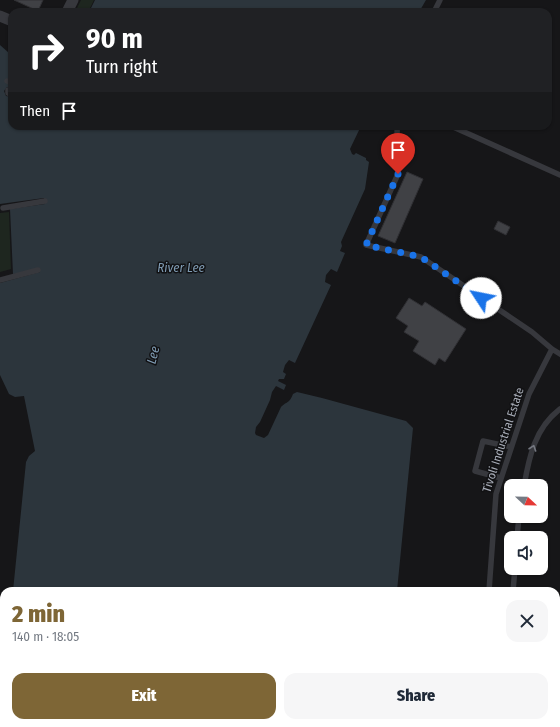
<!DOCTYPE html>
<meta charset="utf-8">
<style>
body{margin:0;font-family:"Fira Sans Condensed",sans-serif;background:#f6f6f7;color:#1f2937;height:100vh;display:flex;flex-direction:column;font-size:15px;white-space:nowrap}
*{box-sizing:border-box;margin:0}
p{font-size:13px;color:#747a83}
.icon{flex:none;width:22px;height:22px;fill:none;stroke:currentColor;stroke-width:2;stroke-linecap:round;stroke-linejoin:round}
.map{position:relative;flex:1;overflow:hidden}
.sheet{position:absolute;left:0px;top:587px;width:560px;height:140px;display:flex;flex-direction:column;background:#fff;border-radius:12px 12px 0 0;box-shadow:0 1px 3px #0004}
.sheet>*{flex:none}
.banner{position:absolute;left:8px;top:8px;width:544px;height:122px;border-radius:12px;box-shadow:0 1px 3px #0004;background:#202124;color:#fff;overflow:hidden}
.needle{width:26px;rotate:112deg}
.fabs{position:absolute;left:504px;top:479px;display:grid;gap:8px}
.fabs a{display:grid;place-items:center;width:44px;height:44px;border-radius:8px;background:#fff;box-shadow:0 1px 3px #0004;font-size:20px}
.pin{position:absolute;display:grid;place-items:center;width:34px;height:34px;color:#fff;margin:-41px -17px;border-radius:50% 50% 50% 0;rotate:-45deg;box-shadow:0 0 4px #0007}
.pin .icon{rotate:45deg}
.me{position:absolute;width:44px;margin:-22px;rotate:304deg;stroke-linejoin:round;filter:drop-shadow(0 0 3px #0008)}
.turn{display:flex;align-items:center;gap:14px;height:84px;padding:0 12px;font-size:18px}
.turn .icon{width:52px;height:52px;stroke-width:2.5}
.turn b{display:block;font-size:28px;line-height:34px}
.then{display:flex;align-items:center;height:38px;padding:0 12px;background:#0003;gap:8px;font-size:15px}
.round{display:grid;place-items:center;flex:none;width:42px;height:42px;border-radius:12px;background:#f6f6f7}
.head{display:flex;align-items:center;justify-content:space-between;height:68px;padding:0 12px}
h1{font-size:24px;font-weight:800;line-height:30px;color:#7e6636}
.action{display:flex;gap:8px;margin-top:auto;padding:8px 12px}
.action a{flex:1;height:46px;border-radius:12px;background:#7e6636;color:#fff;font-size:16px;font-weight:800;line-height:46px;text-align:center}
.action a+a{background:#f6f6f7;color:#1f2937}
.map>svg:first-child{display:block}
</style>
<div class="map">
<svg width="560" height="727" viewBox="0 0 560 727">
<rect width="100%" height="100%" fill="#161618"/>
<path fill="#1e261f" d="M81,0H94L88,12H75Z
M9,212L11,269L0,272V213Z"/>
<path fill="#2c353c" d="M95,0H426L419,12H89Z
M0,45L9,53L12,58V87H7L4,91L6,96L12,97V126H361L350,149L352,154L354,155L356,153L366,158V160L369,162L365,189L341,242L342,246L340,251L345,253L337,272L331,269L326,275L325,282L331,285L295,363L289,360L285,365L283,372L286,374L284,379H279L278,381L286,385L284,390L276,386L272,392L270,400L260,422L256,427L255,433L256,435L264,438L268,435L281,407C287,401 289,404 293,394L297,392L322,398L406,421L413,428L397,591H13L26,462L29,456L35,451L24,396L15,397L9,394L0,375V283L40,272L13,274L10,209L45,204L44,198L0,204Z
M4,651V723H385L384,727H4L2,723L0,722V666Z"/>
<path fill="#404145" stroke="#303034" d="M14,0H43L38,11Z
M407,172L423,179L395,243L378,236Z
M498,221L510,227L506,235L494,229Z
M409,298L422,306L425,302L466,329L445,362L439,358L435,365L413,351L419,341L404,332L408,326L396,318Z"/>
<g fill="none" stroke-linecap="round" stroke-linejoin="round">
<path stroke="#37383d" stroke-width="5.5" d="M434,12L440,0
M7,81L12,83
M12,90H8V93L12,95
M397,126L398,174L366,245L421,257L532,332L552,349L560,354
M451,126L560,175
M3,208L45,201
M0,280L38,270
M501,478L475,471L483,441L511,447
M524,486C529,457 535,428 560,409
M517,538L519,516
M489,591L496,494L529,394L552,349
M513,591L515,568
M556,717L560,718
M429,727L433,723"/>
<path stroke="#37383d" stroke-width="11" d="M67,12L73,0
M0,16L12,21"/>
</g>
<defs><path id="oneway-chevron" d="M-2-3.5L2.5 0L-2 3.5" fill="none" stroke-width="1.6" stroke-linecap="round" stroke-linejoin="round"/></defs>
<use stroke="#757881" href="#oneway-chevron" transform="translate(533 448) rotate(-71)"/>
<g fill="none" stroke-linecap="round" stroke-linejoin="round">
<path stroke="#1a73e8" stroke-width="7" stroke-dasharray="0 12.6" d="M398,174L366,245L421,257L481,298"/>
</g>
<g text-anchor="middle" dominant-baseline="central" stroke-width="3" stroke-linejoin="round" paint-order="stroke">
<g font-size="12" fill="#a8adb8" stroke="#111113">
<text transform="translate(503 440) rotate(-72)">Tivoli Industrial Estate</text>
</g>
<g font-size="13" font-style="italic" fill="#7f9bb3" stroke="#111113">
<text x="181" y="267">River Lee</text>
<text transform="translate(153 355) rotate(-76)">Lee</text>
</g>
</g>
</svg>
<div class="fabs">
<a><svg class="needle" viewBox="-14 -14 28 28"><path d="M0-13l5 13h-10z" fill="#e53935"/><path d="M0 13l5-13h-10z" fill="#747a83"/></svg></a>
<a><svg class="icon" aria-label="sound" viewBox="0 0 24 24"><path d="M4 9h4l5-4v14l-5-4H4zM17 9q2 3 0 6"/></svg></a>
</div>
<div class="pin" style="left:398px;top:174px;background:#d93025"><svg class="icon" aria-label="arrive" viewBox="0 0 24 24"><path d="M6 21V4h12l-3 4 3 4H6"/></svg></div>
<svg class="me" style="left:481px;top:298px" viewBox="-20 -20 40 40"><circle r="19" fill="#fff"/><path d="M0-13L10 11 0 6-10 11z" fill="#1a73e8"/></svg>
<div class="banner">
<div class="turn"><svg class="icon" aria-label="right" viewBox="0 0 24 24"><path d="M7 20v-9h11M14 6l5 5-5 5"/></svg><div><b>90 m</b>Turn right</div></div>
<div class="then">Then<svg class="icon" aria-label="arrive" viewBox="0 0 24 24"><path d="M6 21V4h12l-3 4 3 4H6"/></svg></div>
</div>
<section class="sheet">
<div class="head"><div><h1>2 min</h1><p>140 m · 18:05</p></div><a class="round"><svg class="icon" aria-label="close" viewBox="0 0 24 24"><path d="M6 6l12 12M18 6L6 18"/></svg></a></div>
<div class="action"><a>Exit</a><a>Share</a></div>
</section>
</div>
